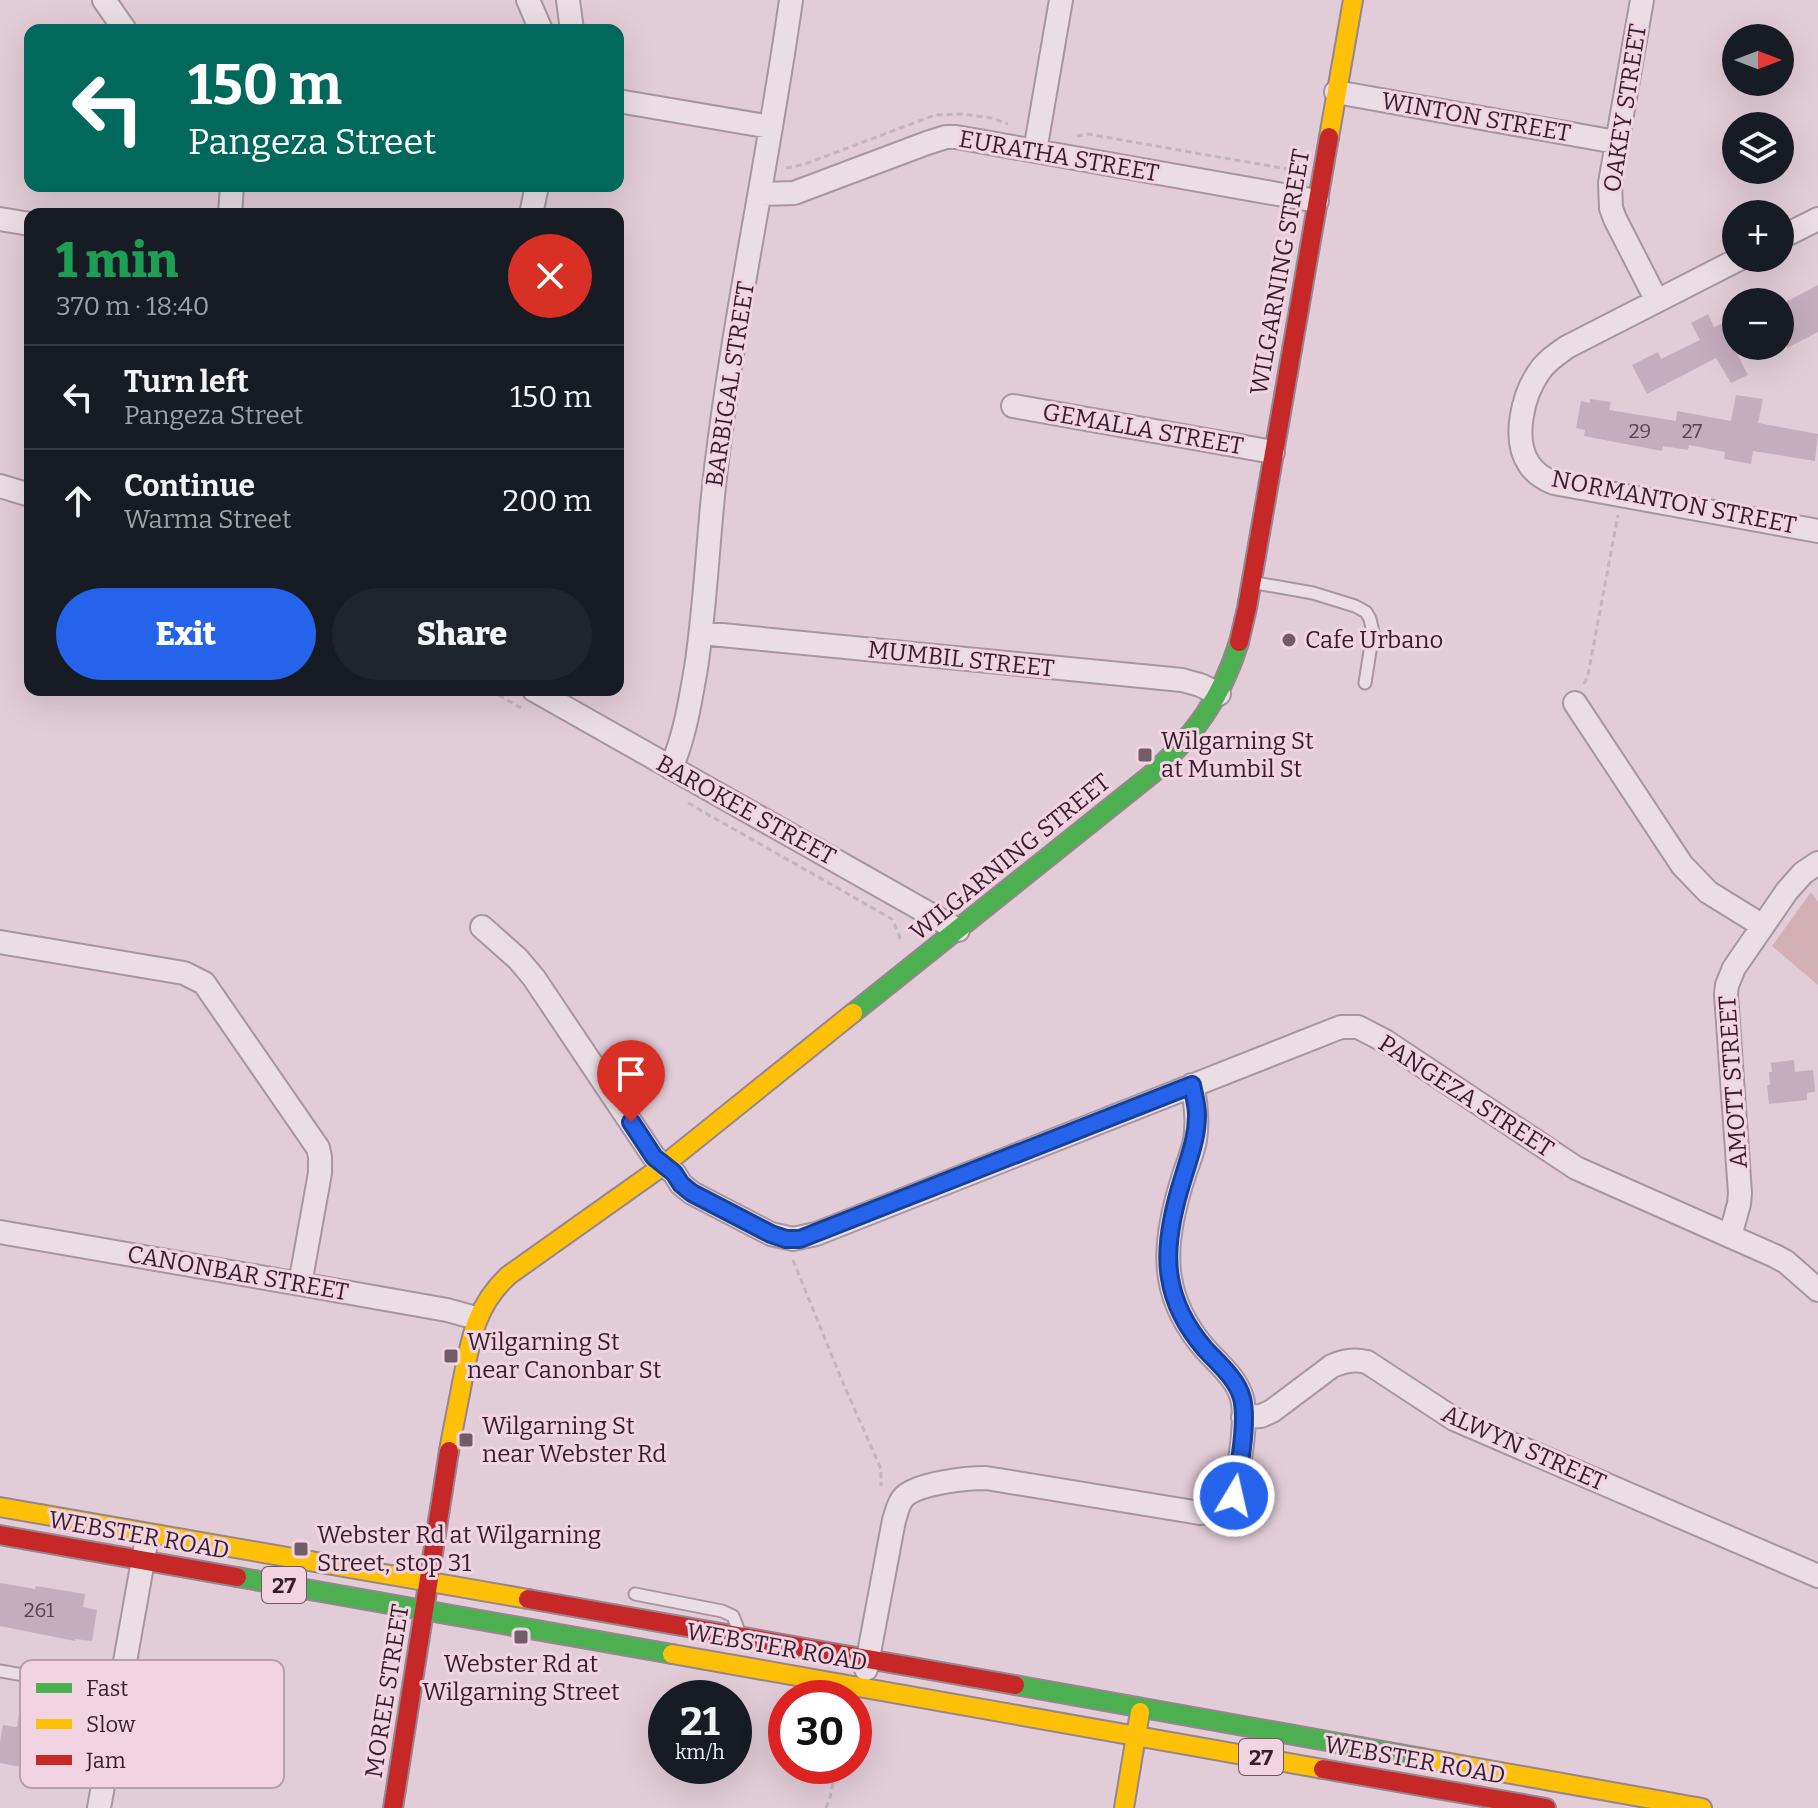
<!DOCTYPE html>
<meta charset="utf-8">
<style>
body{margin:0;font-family:Bitter,serif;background:#20242c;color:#f1f3f6;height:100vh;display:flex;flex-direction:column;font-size:30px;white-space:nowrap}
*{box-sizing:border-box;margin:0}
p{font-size:26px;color:#9ea1a6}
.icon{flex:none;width:44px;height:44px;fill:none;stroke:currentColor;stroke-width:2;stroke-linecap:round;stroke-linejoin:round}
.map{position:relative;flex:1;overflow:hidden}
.sheet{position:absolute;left:24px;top:208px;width:600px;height:488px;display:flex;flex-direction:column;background:#171b24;border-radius:16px;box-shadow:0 8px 32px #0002}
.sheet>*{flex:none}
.guide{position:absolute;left:24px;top:24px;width:600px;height:168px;border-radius:16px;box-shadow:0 8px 32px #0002;background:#00695c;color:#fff;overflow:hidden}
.needle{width:52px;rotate:90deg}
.tools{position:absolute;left:1722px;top:24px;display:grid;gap:16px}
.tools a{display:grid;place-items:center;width:72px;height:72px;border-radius:50%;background:#171b24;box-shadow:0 8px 32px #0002;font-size:40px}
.speed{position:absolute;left:648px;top:1680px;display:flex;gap:16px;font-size:40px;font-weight:700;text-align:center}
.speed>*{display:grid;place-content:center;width:104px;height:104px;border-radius:50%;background:#171b24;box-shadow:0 8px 32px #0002;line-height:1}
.speed small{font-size:20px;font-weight:400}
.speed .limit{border:12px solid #d22;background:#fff;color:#111}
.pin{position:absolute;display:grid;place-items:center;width:68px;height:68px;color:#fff;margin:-82px -34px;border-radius:50% 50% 50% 0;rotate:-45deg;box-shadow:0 0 8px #0007}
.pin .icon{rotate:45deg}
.me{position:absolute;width:88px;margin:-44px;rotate:9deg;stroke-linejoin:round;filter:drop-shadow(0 0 6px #0008)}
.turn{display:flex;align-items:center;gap:28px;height:168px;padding:0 32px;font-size:36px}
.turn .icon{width:104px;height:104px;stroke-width:2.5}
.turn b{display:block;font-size:56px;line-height:68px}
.round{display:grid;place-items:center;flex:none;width:84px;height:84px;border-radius:42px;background:#20242c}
.summary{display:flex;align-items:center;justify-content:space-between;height:136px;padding:0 32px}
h1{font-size:48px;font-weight:800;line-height:60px;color:#1e9e55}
.primary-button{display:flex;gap:16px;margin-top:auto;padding:16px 32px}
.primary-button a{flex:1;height:92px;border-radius:48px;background:#2563eb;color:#fff;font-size:32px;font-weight:800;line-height:92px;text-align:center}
.primary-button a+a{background:#20242c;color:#f1f3f6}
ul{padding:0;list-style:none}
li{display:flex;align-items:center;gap:24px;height:104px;padding:0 32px;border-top:2px solid #363941}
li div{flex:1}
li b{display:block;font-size:30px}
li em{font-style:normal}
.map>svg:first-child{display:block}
</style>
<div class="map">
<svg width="1818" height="1808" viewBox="0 0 1818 1808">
<rect width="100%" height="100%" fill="#e2ccd7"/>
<path fill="#d3b0b6" d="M1811,892L1818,902V985L1772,946Z"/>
<path fill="#c5adbd" d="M1818,285V332L1787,348L1786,345L1780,347V305Z
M1708,314L1714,327L1721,324L1723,328L1736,321V352L1748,375L1731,383L1716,358L1647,394L1632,365L1658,352L1661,359L1700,340L1691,323Z
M1736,395L1763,399L1758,423L1818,434L1815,461L1753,451L1751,464L1724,459L1725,452L1689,445L1688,450L1663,446L1662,451L1584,436L1585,430L1576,428L1581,401L1590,403V399L1611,402L1609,410L1676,421L1677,411L1731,421Z
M1794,1060L1795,1072L1813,1070L1815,1092L1807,1093V1100L1769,1104L1767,1085H1770L1769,1072H1772L1771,1063Z
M0,1583L35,1589L36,1586L85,1594L83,1607L97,1610L92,1641L75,1639V1641L0,1626Z
M59,1692L84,1696L74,1754L65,1753L60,1782L36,1778L37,1770L0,1763V1742L3,1725L17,1727L19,1714L54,1720Z"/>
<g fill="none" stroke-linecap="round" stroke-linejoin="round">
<g stroke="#a7969f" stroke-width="15">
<path id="lane" d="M1256,583L1313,593L1355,606L1366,612L1370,619L1373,632L1365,683
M635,1594L722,1611L733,1616L738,1629
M0,1671L120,1692"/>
</g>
<g stroke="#a7969f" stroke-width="26">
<path id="street" d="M104,0L125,30
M528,0L541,30
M568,0L572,30
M1642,0L1610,183L1611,208L1615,219L1657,301
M1336,92L1616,142
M618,101L771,127
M1035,151L1061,0
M761,194L794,193L927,143L946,137H956L1317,201
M230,214L232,186
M531,214L537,186
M0,219L30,224
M1780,238L1818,219
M1741,258L1567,347C1557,354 1546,361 1539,372C1523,395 1512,439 1529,464C1535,474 1544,479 1554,483L1818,531
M1013,406L1273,452
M0,486L30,495
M701,633L1182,680L1200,685L1219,694
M534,690L958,930
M1575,703L1682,865L1708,892L1763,926
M671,768C685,736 690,702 696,668C706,602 708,535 716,468C735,311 769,157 791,0
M482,927L518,959L534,978L654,1157L674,1173L681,1184L692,1193L771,1234L793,1239L816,1234L1341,1027H1358L1385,1041L1576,1168L1775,1256L1786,1262L1818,1290
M0,942L184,973L204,983L318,1148L320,1157V1173L300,1284
M0,1232L300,1284L447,1310L476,1318
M1730,1236L1739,1204L1740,1193L1726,994L1727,985L1734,968L1787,891L1803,873L1818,863
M1243,1417L1261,1416L1272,1411L1332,1366C1344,1361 1353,1359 1367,1362L1454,1419L1818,1576
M866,1669L894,1520C897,1512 898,1503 904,1497C918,1483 967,1478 986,1478L1200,1513C1215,1512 1225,1510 1234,1496C1238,1470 1248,1422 1242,1398C1237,1379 1218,1363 1205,1349C1188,1329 1174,1304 1170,1278C1164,1245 1174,1206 1184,1175C1188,1163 1193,1152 1195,1140C1198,1121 1196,1103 1192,1085
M99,1808L145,1549"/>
</g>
<g stroke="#97858f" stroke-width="22">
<path id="fast" d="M853,1013L1152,774C1194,735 1222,698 1239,642
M237,1577L672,1654
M1015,1685L1422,1758"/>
</g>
<g stroke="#97858f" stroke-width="22">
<path id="slow" d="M1329,137L1353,0
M449,1451C453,1428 458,1405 462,1383C471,1339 475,1306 509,1275L664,1165L853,1013
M0,1507L528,1599
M672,1654L1323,1769
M1422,1758L1702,1808
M1124,1808L1140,1712"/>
</g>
<g stroke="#97858f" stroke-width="22">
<path id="jam" d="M1239,642L1247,608L1329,137
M0,1535L237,1577
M528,1599L1015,1685
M1323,1769L1546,1808
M393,1808L449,1451"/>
</g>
<path stroke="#c3b5bc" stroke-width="3" stroke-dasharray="6 4" stroke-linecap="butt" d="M1077,136L1088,134L1298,171
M786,168L805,164L935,115L962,114L992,118L1008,124
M1584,684L1588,675L1618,515
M490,690L521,708
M688,803L892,919L902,942
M1779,938L1818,965
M793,1260L843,1383L881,1469V1486
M826,1808L830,1798L836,1766"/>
<use href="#lane" stroke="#eadee4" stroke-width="11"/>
<use href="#street" stroke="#eadee4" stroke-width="22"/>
<use href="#fast" stroke="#4caf50" stroke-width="18"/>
<use href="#slow" stroke="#ffc107" stroke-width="18"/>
<use href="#jam" stroke="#c62828" stroke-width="18"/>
</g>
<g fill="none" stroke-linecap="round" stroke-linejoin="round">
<g stroke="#184099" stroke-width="20">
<path id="route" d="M631,1122L654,1157L674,1173L681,1184L692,1193L771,1234L786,1239H800L1192,1085C1194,1095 1197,1105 1197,1115C1197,1137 1190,1155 1184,1175C1174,1206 1164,1245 1170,1278C1174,1304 1188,1329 1205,1349C1218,1363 1237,1379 1242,1398C1248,1422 1239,1470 1234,1496"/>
</g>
<use href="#route" stroke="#2563eb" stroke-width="14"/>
</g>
<g fill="#725c69" stroke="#f2d3e1" stroke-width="3">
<circle cx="1289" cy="640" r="8"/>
<rect x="1137" y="747" width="16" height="16" rx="4"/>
<rect x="443" y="1348" width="16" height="16" rx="4"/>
<rect x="458" y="1432" width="16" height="16" rx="4"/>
<rect x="293" y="1541" width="16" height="16" rx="4"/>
<rect x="513" y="1629" width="16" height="16" rx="4"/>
</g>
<g text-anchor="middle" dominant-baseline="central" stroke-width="6" stroke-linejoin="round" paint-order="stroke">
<g font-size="20" fill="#594252">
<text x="1640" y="431">29</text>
<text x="1692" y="431">27</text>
<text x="39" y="1610">261</text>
</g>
<g fill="#f2d3e1" stroke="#6e5564" stroke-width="2">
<rect x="262" y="1567" width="44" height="36" rx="6"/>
<rect x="1239" y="1739" width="44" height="36" rx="6"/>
</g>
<g font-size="22" font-weight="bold" fill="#351f2e">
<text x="284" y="1585">27</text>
<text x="1261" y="1757">27</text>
</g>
<g font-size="24" fill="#351f2e" stroke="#f2d3e1">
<text transform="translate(1625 108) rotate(-81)">OAKEY STREET</text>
<text transform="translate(1476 117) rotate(10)">WINTON STREET</text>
<text transform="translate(1059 156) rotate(10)">EURATHA STREET</text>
<text transform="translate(1280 272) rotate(-80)">WILGARNING STREET</text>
<text transform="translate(730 384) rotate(-81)">BARBIGAL STREET</text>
<text transform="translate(1143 429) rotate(10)">GEMALLA STREET</text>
<text transform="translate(1674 502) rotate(11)">NORMANTON STREET</text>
<text transform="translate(961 659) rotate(6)">MUMBIL STREET</text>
<text transform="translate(746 810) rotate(29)">BAROKEE STREET</text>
<text transform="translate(1010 857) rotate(-39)">WILGARNING STREET</text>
<text transform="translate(1733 1082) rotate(-94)">AMOTT STREET</text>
<text transform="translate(1466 1096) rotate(33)">PANGEZA STREET</text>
<text transform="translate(238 1273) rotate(10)">CANONBAR STREET</text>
<text transform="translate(1524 1448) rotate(24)">ALWYN STREET</text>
<text transform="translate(139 1535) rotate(10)">WEBSTER ROAD</text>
<text transform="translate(777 1647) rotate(10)">WEBSTER ROAD</text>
<text transform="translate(387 1691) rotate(-81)">MOREE STREET</text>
<text transform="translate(1415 1760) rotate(10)">WEBSTER ROAD</text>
</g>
<g font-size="24" fill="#351f2e" stroke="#f2d3e1" text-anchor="start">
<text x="1305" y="640">Cafe Urbano</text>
<text x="1161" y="741">Wilgarning St<tspan x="1161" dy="28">at Mumbil St</tspan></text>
<text x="467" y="1342">Wilgarning St<tspan x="467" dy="28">near Canonbar St</tspan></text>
<text x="482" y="1426">Wilgarning St<tspan x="482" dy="28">near Webster Rd</tspan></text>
<text x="317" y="1535">Webster Rd at Wilgarning<tspan x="317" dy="28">Street, stop 31</tspan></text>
<text x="521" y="1664" text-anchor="middle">Webster Rd at<tspan x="521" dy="28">Wilgarning Street</tspan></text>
</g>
</g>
<rect x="20" y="1660" width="264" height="128" rx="12" fill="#f2d3e1" stroke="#b99dab" stroke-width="2"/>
<rect x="36" y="1683" width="36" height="10" fill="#4caf50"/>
<rect x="36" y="1719" width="36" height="10" fill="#ffc107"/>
<rect x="36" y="1755" width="36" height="10" fill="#c62828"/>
<g font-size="22" fill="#351f2e">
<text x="86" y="1696">Fast</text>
<text x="86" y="1732">Slow</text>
<text x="86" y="1768">Jam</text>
</g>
</svg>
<div class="tools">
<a><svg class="needle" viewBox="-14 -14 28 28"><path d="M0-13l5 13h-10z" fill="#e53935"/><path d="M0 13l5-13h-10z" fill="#9ea1a6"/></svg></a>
<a><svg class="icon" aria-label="layers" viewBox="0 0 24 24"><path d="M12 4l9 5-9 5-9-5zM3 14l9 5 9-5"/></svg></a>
<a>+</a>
<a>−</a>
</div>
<div class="speed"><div>21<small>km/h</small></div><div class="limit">30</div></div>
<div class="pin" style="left:631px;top:1122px;background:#d93025"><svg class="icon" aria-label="arrive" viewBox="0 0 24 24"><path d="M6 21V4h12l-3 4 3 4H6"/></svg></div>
<svg class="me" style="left:1234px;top:1496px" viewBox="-20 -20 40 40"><circle r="17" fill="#2563eb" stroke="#fff" stroke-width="3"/><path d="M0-11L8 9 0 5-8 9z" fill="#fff"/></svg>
<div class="guide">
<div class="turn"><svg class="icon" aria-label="left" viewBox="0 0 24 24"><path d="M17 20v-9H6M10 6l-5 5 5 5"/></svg><div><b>150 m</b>Pangeza Street</div></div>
</div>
<section class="sheet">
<div class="summary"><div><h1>1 min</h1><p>370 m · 18:40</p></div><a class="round" style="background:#d93025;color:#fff"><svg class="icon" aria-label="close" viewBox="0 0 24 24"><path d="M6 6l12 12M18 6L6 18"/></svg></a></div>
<ul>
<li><svg class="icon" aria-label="left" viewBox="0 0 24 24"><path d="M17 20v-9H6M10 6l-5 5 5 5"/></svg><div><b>Turn left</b><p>Pangeza Street</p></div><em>150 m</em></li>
<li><svg class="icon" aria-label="ahead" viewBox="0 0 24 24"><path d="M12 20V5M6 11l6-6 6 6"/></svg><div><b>Continue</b><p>Warma Street</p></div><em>200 m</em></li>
</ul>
<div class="primary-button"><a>Exit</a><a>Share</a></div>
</section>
</div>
